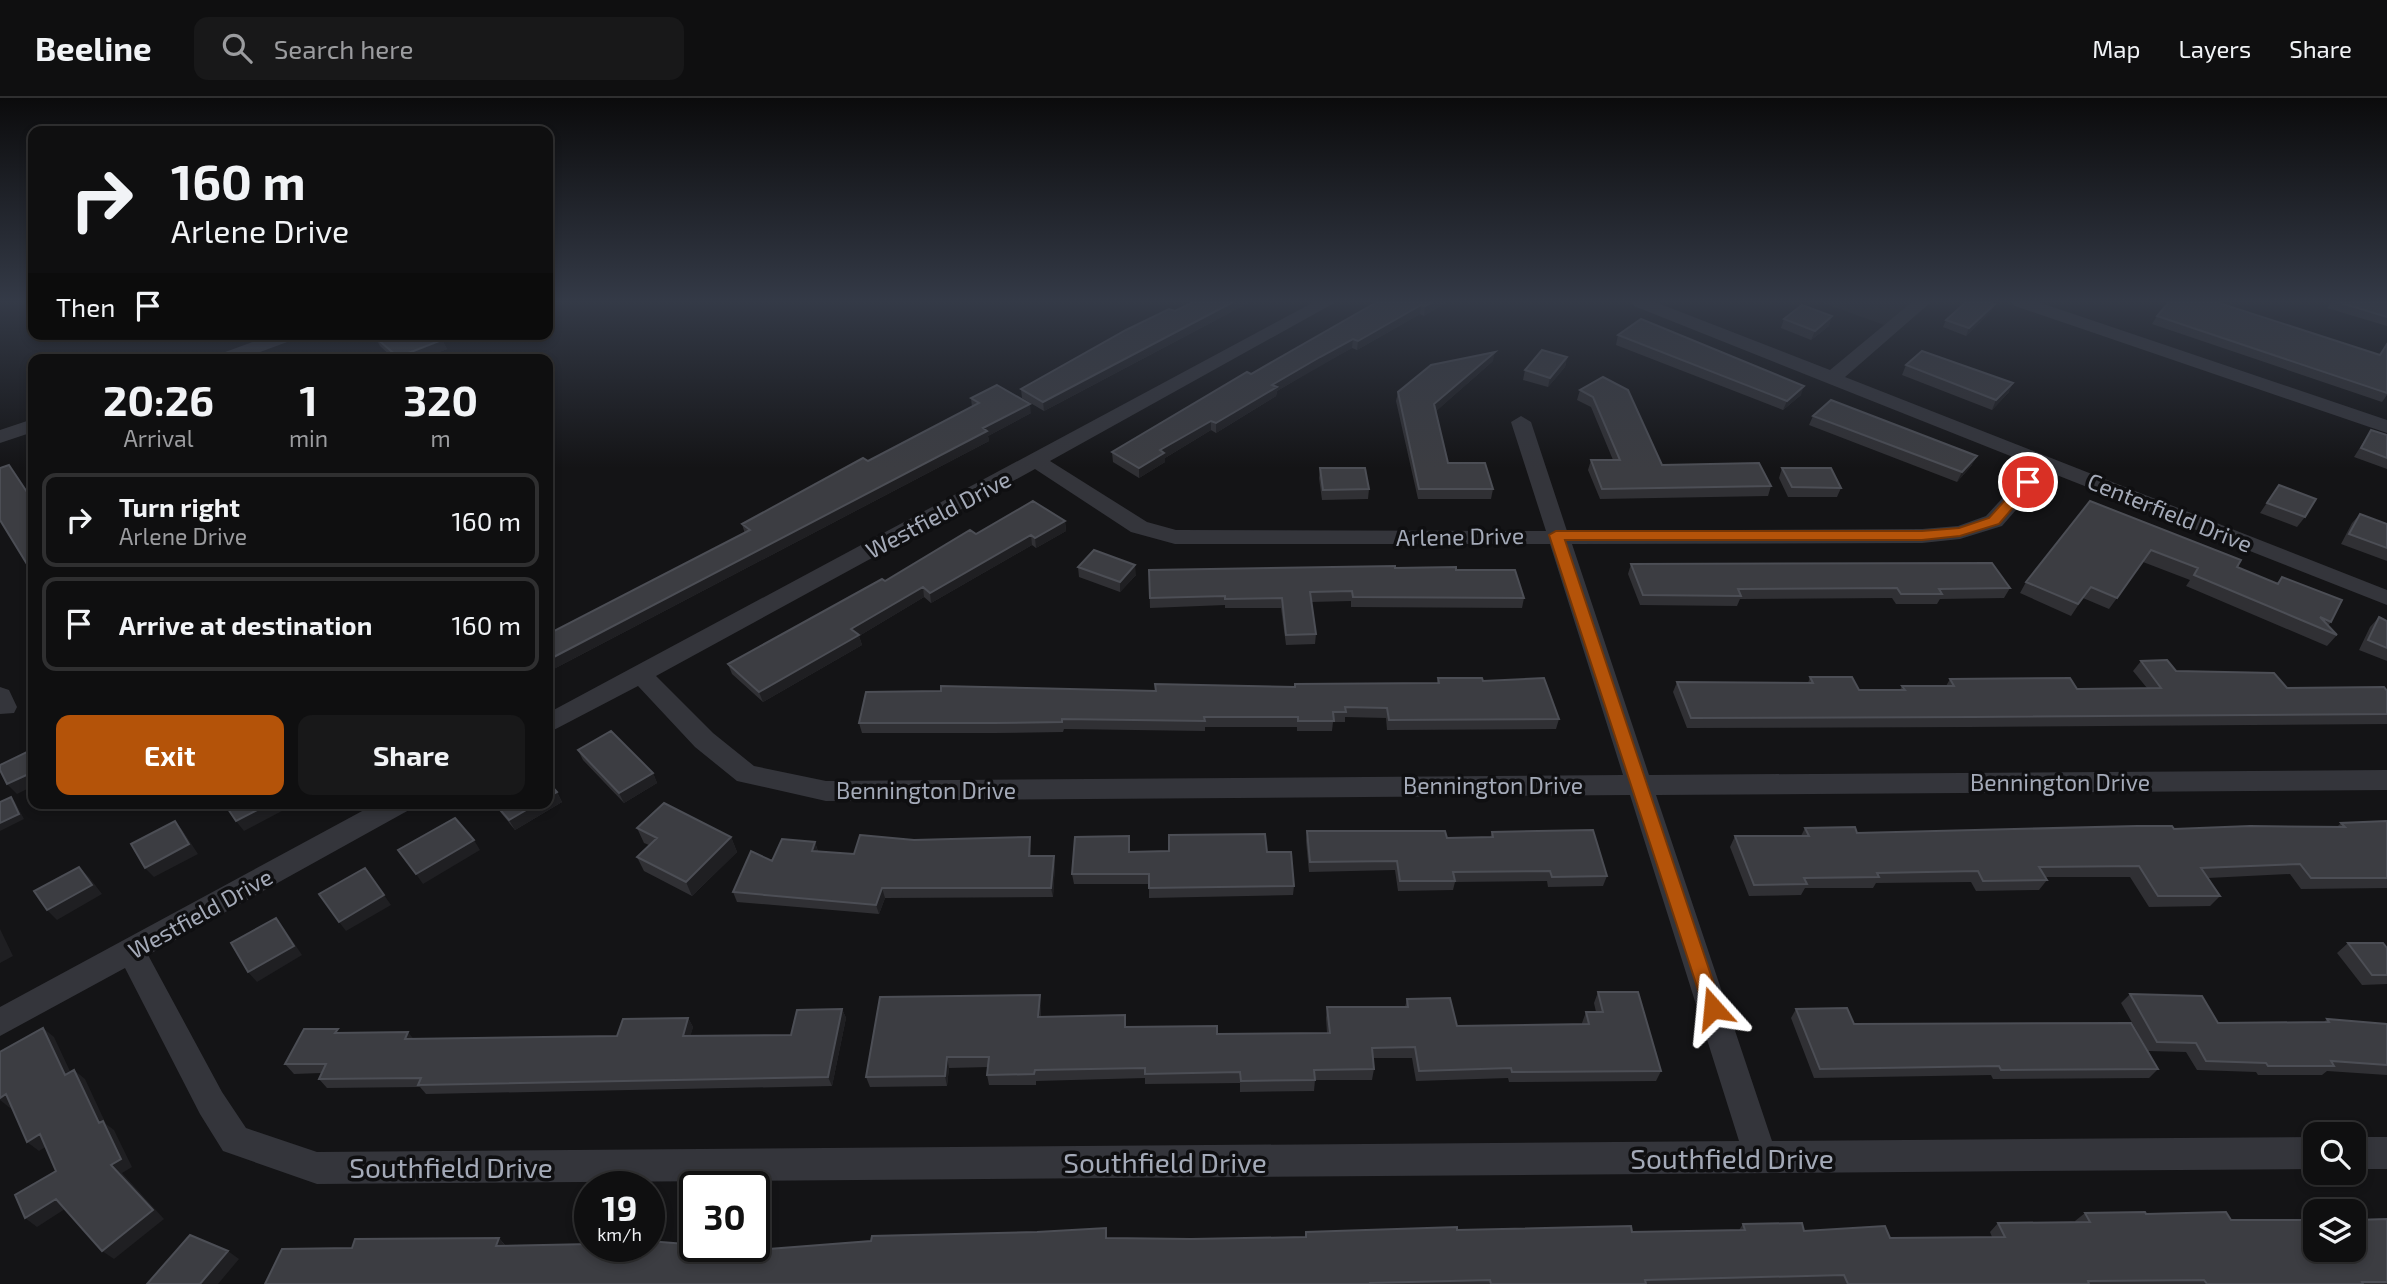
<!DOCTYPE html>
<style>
body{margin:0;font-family:"Exo 2",sans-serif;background:#181819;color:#f1f3f6;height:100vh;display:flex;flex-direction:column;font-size:26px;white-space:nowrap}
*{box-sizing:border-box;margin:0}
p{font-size:23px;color:#9b9c9f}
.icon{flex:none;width:38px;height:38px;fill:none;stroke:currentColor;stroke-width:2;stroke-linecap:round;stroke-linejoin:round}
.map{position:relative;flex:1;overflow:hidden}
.side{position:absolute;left:28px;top:256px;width:525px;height:455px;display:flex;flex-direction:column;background:#0f0f10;border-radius:14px;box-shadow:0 4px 10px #0003,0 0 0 2px #2f2f30}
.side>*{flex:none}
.top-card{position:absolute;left:28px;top:28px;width:525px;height:214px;border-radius:14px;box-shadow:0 4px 10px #0003,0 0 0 2px #2f2f30;background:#0f0f10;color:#f1f3f6;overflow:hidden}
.fabs{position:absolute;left:2303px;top:1024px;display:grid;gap:14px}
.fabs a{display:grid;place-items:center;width:63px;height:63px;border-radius:14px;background:#0f0f10;box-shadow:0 4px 10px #0003,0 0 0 2px #2f2f30;font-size:35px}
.speed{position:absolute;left:574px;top:1073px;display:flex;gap:14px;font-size:35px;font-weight:700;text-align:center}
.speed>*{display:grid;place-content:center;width:91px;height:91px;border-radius:50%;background:#0f0f10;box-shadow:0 4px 10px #0003,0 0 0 2px #2f2f30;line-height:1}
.speed small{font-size:18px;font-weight:400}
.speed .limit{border:4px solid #111;border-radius:10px;background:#fff;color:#111}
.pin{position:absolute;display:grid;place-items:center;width:60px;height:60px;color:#fff;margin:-30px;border:4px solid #fff;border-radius:50%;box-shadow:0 2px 7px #0007}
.me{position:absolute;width:77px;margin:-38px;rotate:342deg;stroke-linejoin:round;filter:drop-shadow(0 0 5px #0008)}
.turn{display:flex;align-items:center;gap:24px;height:147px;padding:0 28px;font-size:32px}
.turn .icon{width:91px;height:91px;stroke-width:2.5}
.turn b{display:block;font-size:49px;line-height:60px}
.then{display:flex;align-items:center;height:66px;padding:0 28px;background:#0003;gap:14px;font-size:26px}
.eta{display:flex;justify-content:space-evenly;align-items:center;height:119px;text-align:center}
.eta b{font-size:42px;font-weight:700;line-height:49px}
.action{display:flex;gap:14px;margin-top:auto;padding:14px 28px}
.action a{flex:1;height:80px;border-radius:14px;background:#b45309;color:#fff;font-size:28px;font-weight:700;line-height:80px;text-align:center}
.action a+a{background:#181819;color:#f1f3f6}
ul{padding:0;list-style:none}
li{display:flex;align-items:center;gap:21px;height:94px;margin:0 14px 10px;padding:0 14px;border:4px solid #2f2f30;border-radius:14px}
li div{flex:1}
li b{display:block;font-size:26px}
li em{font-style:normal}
header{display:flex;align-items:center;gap:42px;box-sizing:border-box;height:98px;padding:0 35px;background:#0f0f10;border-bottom:2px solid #2f2f30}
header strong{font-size:33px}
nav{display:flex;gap:38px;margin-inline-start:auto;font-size:24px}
.search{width:490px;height:63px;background:#181819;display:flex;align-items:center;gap:18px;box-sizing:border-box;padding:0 24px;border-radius:14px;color:#9b9c9f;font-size:26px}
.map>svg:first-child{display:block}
</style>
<header>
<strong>Beeline</strong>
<div class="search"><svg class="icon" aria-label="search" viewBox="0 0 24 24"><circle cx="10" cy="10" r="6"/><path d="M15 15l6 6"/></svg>Search here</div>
<nav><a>Map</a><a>Layers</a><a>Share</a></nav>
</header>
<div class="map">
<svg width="2387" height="1186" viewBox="0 0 2387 1186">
<rect width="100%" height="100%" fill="#141416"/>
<path fill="#202023" d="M1820,204H1916L1887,228Z"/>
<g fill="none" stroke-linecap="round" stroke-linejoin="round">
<path fill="#34353b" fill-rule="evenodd" d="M1314,204H1336L1050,363L1147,424L1176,432L1546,433L1511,324L1521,318L1531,324L1567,433L1922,431L1958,428L1986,418L2033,367L1634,208L1631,204H1655L1830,272L1912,204H1931L1845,279L2387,492V507L2049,374L2002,428L1960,441L1922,445L1572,446L1649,677L2387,672V692L1656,697L1772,1043L2315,1039V1071L317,1086L223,1053L200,1016L125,870L0,938V909L377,705H413L409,712L148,857L222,994L246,1030L317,1054L1739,1043L1630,697L826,703L737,683L695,649L638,588L548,635V615ZM1035,371L1131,434L1175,446H1550L1623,677L826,683L754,668L713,635L656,578Z
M2012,204H2038L2387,322V335L2015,208Z
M274,236H301L298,240L241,261H214L217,257Z
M33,321V334L0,345V332Z
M0,589L9,592L17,609L14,615L0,616Z
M2354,1039H2387V1071H2354Z"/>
</g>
<path fill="#303034" d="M1193,204H1250L1044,313L1022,300L1021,291Z
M1377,204H1447L1424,218L1420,216L1357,252L1352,250L1319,268L1277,293L1276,298L1216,335L1211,332L1165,360V364L1139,380L1113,364L1112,354Z
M2331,204H2387V228L2327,210Z
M1995,206L1991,213L1966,238L1943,229L1946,222Z
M2157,218L2379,257L2387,245V297L2382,304L2152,226Z
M1784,221L1829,228L1811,242L1781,230Z
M1618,237L1801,297L1783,312L1616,247Z
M375,239L442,242L447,251L421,261H394L380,248Z
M1567,259L1565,269L1548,289L1523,282L1525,272Z
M1493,263L1436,313L1448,365L1493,391L1491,401H1418L1396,303L1398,294Z
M1906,267L2009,294L1992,312L1902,277Z
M1603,279L1662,367L1771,388L1768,398L1600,401L1588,372L1591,362H1613L1591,309L1577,302L1580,292Z
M971,300L1031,315L988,338L989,343L548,574V536L745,436L742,426L868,363L972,309Z
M1813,318L1972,367L1957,384L1809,327Z
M2371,332L2387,337V371L2354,359Z
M1320,370L1369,391L1368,401L1322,402L1319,380Z
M1782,370L1841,390L1837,399H1788L1779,380Z
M2279,387L2305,419L2297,429L2260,415Z
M2090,403L2237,469L2277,485L2282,479L2331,524L2328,528L2337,537L2327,548L2186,488L2190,482L2143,464L2109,511L2083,500L2071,518L2020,495L2026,484Z
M2360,416L2387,426V463L2341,446L2352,425Z
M1065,423L1066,433L1036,450L1032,447L931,505L924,499L859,538L862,547L763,604L732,576L728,566L976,436Z
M1631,466L2010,490L2004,500L1940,501L1937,506H1896L1892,500L1740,501L1737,508L1640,507L1628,476Z
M1078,469L1136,477L1120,494L1079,479Z
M1395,470L1456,472L1524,500L1522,510L1351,509V503L1311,504L1316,536L1315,546L1286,547L1281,510H1225V507L1150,510L1149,472Z
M2379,519L2387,523V563L2359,552L2370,529Z
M2141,563L2176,573L2287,590L2387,593V626L1967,629L1687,630L1673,594L1677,584L1808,585L1810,579L1859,592H1900L1902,588H1946L1950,581L2077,591L2147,590L2133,573Z
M1438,580L1483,583L1559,621L1556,631L1387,632L1386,620L1345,619V624H1333L1332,633H1297V629H1205V633L1064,631L1063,634L994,635H862L859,625L1156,593L1437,585Z
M578,652L653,675L657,685L624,705L583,662Z
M557,694L562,704L515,732L493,705H548Z
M2387,723V790L2301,791L2290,776L2208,780L2220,798L2210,808L2149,809L2130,779H2046L2047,782L2039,792L1976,793L1971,784L1876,785L1873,790H1805L1801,797L1749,798L1730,749L1735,738H1801L1805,730L1857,735L2174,731L2337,729L2341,725Z
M637,730L731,739L737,754L692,798L644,773L637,759L649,747L644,745Z
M1307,733L1447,740H1490L1492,734L1607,778L1603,788L1548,789L1547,783L1455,784L1453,792L1398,793L1395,772L1309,774L1306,743Z
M914,742L1031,749V758L1055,767L1053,799L885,800L879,816L737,804L733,794L772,763L815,744L818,753L854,756Z
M1129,754H1267L1294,788L1293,797L1149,800V786H1074L1072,776Z
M2348,845L2387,850V886L2362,887L2337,855Z
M1598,894L1661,973L1656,983L1509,984L1508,980L1416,983L1412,960H1373L1374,971L1372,982H1315L1314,993L1240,994V985L1145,986V980L1036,983V987H989L987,977L988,969L949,970L947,988L870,989L866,979L1041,908V919L1126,929L1217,936L1327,935L1326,920L1327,909H1405L1407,901L1457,928L1582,927V925L1586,914H1596L1594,905Z
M2130,896L2218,925L2324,924L2327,921L2387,926V977L2327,973L2322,977H2258L2256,974L2197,972L2186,954L2148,953L2121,905Z
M842,911L846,920L832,988L426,996L420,989L327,990L319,981L321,975L294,976L285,966L341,935L413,941L617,938L688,920L693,929L690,938L791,937Z
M1796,911L1854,926L2158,971L2149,980L1993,981L1991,977L1814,980L1791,920Z
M2085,1115L2146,1116L2231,1122L2387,1121V1186H265L352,1150L499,1140L505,1147L686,1146L762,1150V1151L1107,1140L1191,1141L1305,1139L1306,1134L1457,1132L1632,1134L1739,1132L1743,1126L1804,1133L1890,1140L1992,1139L1990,1134L1998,1125H2076L2075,1123Z"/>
<path fill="#1f1f22" d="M1233,204H1250L1044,313L1043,304Z
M1433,204H1447L1424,218L1425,208Z
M1995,206L1991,213L1966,238L1969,230Z
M1421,207L1420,216L1357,252L1358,243Z
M1832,218L1829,228L1811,242L1815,233Z
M1353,241L1352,250L1277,293L1276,298L1216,335V325L1272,287Z
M442,242L447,251L421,261H399L398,259Z
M1495,254L1493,263L1433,316L1434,306Z
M1567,259L1565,269L1548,289L1550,280Z
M2013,285L2009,294L1992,312L1996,302Z
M1804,288L1801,297L1783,312L1787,303Z
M1030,306L1031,315L988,338L989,343L548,574V562Z
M1211,323V332L1165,360V364L1139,380V370L1160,352Z
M1977,358L1972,367L1957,384L1962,374Z
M1065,423L1066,433L1036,450L1035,440Z
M1031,437L1032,447L931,505L930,495Z
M1135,467L1136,477L1120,494V484Z
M923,489L924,499L859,538L862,547L763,604L759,594L851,531Z
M33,674V688L17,696L7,686Z
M653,675L657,685L624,705L619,695Z
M557,694L562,704L515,732L509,722L538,705H548V699Z
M11,699L15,704L24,721L0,733V725Z
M271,705H297L244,733L236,723Z
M175,723L183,733L198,756L154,779L145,770Z
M731,739L737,754L692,798L686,784Z
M1030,739L1031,749L1030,768L1029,758Z
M474,742L480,752L423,786L416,776Z
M815,744L818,754L812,753Z
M1054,758L1055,767L1053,799L1051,790Z
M79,769L89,779L102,796L57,822L47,812Z
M882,790L885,800L879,816L876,807Z
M384,797L391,807L346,833L339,824Z
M276,820L284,830L302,857L257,884L248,874Z
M0,831L13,858L0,865Z
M1040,897L1041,908L1040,929L1038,919Z
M842,911L846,920L832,988L828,979Z
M688,920L693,929L688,947L683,938Z
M43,930L54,939L76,986L65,977Z
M408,934L416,944L405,941Z
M947,959L949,970L947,988L945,978Z
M74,972L85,981L106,1026L114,1032L132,1069L122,1075L164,1121L114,1161L102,1153L111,1067L99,1025Z
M6,996L18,1005L10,1010L0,1002V1000Z
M40,1036L52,1045L39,1053L27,1044Z
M56,1101L68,1109L37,1129L25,1120Z
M499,1140L506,1149L496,1148Z
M758,1141L762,1150L761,1160L756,1152Z
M228,1153L239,1161L218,1186H200Z"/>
<path fill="#3c3d42" stroke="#4c4e55" stroke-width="2" d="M1193,204H1233L1043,304L1021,291L1126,232L1169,211L1175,213Z
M1377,204H1433L1425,208L1421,207L1358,243L1353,241L1320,259L1272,287L1277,289L1216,325L1211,323L1160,352L1164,355L1139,370L1112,354L1247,274L1251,276Z
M1966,204H1988L1995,206L1969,230L1946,222Z
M2169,204H2216L2380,257L2387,246V295L2157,218Z
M2338,204H2387V219Z
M1802,207L1832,218L1815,233L1784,221Z
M1641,221L1804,288L1787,303L1618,237Z
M382,236H435L442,242L398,259L375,239Z
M1542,252L1567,259L1550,280L1525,272Z
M1922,253L2013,285L1996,302L1906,267Z
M1495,254L1434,306L1448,365H1485L1493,391H1419L1398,294L1431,267Z
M1603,279L1628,292L1662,367L1759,365L1771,388L1602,391L1591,362H1620L1593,299L1580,292Z
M997,287L1030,306L983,330L987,333L548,562V536L750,432L742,426L863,360L868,363L979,305L971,300Z
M1831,302L1977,358L1962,374L1813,318Z
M2371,332L2387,337V360L2361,350Z
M9,367L33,403V476L0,422V370Z
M1320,370H1365L1369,391L1323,392Z
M1782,370H1831L1841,390L1792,389Z
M2279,387L2316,401L2305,419L2267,405Z
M1033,403L1065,423L1035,440L1031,437L930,495L923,489L851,531L859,537L759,594L728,566L882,481L885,483L970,432L976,436Z
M2090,403L2241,462L2237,469L2278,486L2282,479L2342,502L2331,524L2320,519L2337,537L2194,477L2198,470L2151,452L2117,500L2091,489L2078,506L2026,484Z
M2360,416L2387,426V450L2349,436Z
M1094,452L1135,467L1120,484L1078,469Z
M1992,465L2010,490L1939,491L1942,496H1901L1897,490L1738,491L1741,498L1643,497L1631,466Z
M1395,468V470L1456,469V472H1515L1524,500L1353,499L1352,493L1310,494L1316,536L1286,537L1282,500L1225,501V498L1150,500L1149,472Z
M2379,519L2387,523V550L2368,542Z
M2167,562L2176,573L2274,575L2287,590L2384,589L2387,593V616L1973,619L1691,620L1677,584L1813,585L1810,579H1852L1859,592H1905L1902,588H1954L1950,581L2070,580L2077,591L2161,590L2141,563Z
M1438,580H1482L1483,583L1544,580L1559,621L1389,622L1387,610L1345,609L1346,614H1333L1334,623H1298V619H1204L1205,623L1062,621V624L993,625H859L866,594L941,593V588L1156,593L1155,586L1295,589V586L1439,585Z
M611,633L653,675L619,695L578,652Z
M33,651V674L7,686L0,672V667Z
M548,684L557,694L548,699Z
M11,699L19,716L0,725V704Z
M224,705H271L236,723Z
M494,705H538L509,722Z
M664,705L731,739L686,784L637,759L657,740L637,730Z
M455,720L474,742L416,776L398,752Z
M175,723L189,746L145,770L131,746Z
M2387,723V780H2311L2300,766L2201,770L2220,798H2158L2139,768L2039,769L2047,782L1983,783L1978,773L1877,775L1879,779L1804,780L1807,786L1754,787L1735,738H1809L1805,730L1855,729L1857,735L2137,728H2172L2174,731L2250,728L2345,729L2341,725Z
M1593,732L1607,778L1552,779L1550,773L1453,774L1455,783H1400L1397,763L1310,764L1307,733H1445L1447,740L1493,739L1492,734Z
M1265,736L1267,754H1291L1294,788L1149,790V776H1072L1075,739L1129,738V754L1169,753V737Z
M860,737L914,742L1030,739L1029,758H1054L1051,790H882L876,807L733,794L751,753L772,763L782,741L815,744L812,753L854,756Z
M79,769L92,787L47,812L34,793Z
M365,770L384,797L339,824L319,796Z
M276,820L294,848L248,874L231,845Z
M2348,845H2383L2387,850V877H2372Z
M1598,894H1638L1661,973L1512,974L1511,970L1419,973L1415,949L1372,950L1374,971L1314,972L1315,982L1241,983L1240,974L1145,976V970L1035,972L1034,976L987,977L989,959H947L945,978L866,979L880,899L1040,897L1038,919L1125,917V929L1217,928V936L1330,935L1327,909H1408L1407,901L1450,900L1457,928L1589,926L1586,914H1603Z
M2130,896L2202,898L2218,925L2329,924L2327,921L2387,926V967L2331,963L2334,968H2268L2266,965L2206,963L2196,945L2157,944Z
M1847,910L1854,926L2131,925L2158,971L2001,972L1999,968L1820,971L1796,911Z
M842,911L828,979L418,987L421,980L319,981L326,966H285L304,931H338L335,935L408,934L405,941L617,938L623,921L688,920L683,938L791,937L797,912Z
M43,930L65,977L74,972L99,1025L103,1023L121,1061L111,1067L153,1112L102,1153L56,1101L25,1120L15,1097L56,1073L40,1036L27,1044L6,996L0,1000V954Z
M2145,1114L2146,1116L2226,1114L2231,1122H2315V1152H2354V1122L2387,1121V1184H2362L2363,1186H2207L2204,1182L2088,1183L2089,1186H1848L1844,1177L1645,1182L1646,1186H1491L1490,1182L1370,1185V1186H265L282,1151L352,1150L355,1141L499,1140L496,1148L590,1146V1148H649V1143L686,1146L695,1145V1148H754V1142L758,1141L756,1152L871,1143L872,1138L1037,1134L1106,1130V1140L1191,1141L1306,1139V1134L1457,1129V1132L1631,1128L1632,1134L1745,1132L1743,1126L1802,1125L1804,1133L1885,1128L1890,1140L2005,1139L1998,1125L2090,1124L2085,1115Z
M190,1137L228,1153L200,1186H147Z"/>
<linearGradient id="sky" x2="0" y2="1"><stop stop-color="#0b0b0c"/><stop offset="0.55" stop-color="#343a47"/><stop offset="1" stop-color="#343a47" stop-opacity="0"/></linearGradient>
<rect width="2387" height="370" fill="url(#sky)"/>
<path fill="#b45309" stroke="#753606" stroke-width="2" d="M2028,380L2035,384L1999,426L1960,438L1922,442H1565L1722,910L1720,916L1713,919L1706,916L1549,437L1556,433H1922L1959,430L1989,420L2024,381Z"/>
<g text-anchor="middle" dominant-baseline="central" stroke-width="7" stroke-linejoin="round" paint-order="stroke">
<g font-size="23" fill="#a4aab8" stroke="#0f0f11">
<text transform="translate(2170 414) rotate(22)">Centerfield Drive</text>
<text transform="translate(938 416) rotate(-28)">Westfield Drive</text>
<text transform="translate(1460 438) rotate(-1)">Arlene Drive</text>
<text x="2060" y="684">Bennington Drive</text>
<text x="1493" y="687">Bennington Drive</text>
<text x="926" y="692">Bennington Drive</text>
<text transform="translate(200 815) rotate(-29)">Westfield Drive</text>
</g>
<g font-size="28" fill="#a4aab8" stroke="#0f0f11">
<text x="1732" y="1060">Southfield Drive</text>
<text x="1165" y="1064">Southfield Drive</text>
<text x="451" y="1069">Southfield Drive</text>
</g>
</g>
</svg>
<div class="fabs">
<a><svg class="icon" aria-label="search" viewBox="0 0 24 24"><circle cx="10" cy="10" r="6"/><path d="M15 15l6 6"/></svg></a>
<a><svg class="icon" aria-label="layers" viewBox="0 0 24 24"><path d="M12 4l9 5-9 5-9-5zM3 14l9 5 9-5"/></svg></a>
</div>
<div class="speed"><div>19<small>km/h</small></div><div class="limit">30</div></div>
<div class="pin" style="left:2028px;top:384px;background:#d93025"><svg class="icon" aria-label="arrive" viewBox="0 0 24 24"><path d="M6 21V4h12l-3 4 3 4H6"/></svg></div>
<svg class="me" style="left:1713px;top:910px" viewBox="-20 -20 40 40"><path d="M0-17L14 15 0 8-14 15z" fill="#b45309" stroke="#fff" stroke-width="4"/></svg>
<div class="top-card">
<div class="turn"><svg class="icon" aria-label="right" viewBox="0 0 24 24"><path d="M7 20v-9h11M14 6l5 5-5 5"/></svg><div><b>160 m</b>Arlene Drive</div></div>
<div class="then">Then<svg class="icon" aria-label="arrive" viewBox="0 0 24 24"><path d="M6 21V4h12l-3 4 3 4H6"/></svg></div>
</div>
<section class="side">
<div class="eta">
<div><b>20:26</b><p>Arrival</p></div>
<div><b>1</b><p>min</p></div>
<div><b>320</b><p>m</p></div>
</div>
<ul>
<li><svg class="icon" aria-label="right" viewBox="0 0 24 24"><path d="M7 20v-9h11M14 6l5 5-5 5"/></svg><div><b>Turn right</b><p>Arlene Drive</p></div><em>160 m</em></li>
<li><svg class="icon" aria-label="arrive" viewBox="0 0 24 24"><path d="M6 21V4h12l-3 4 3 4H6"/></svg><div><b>Arrive at destination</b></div><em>160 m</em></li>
</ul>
<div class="action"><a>Exit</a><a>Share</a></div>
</section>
</div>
